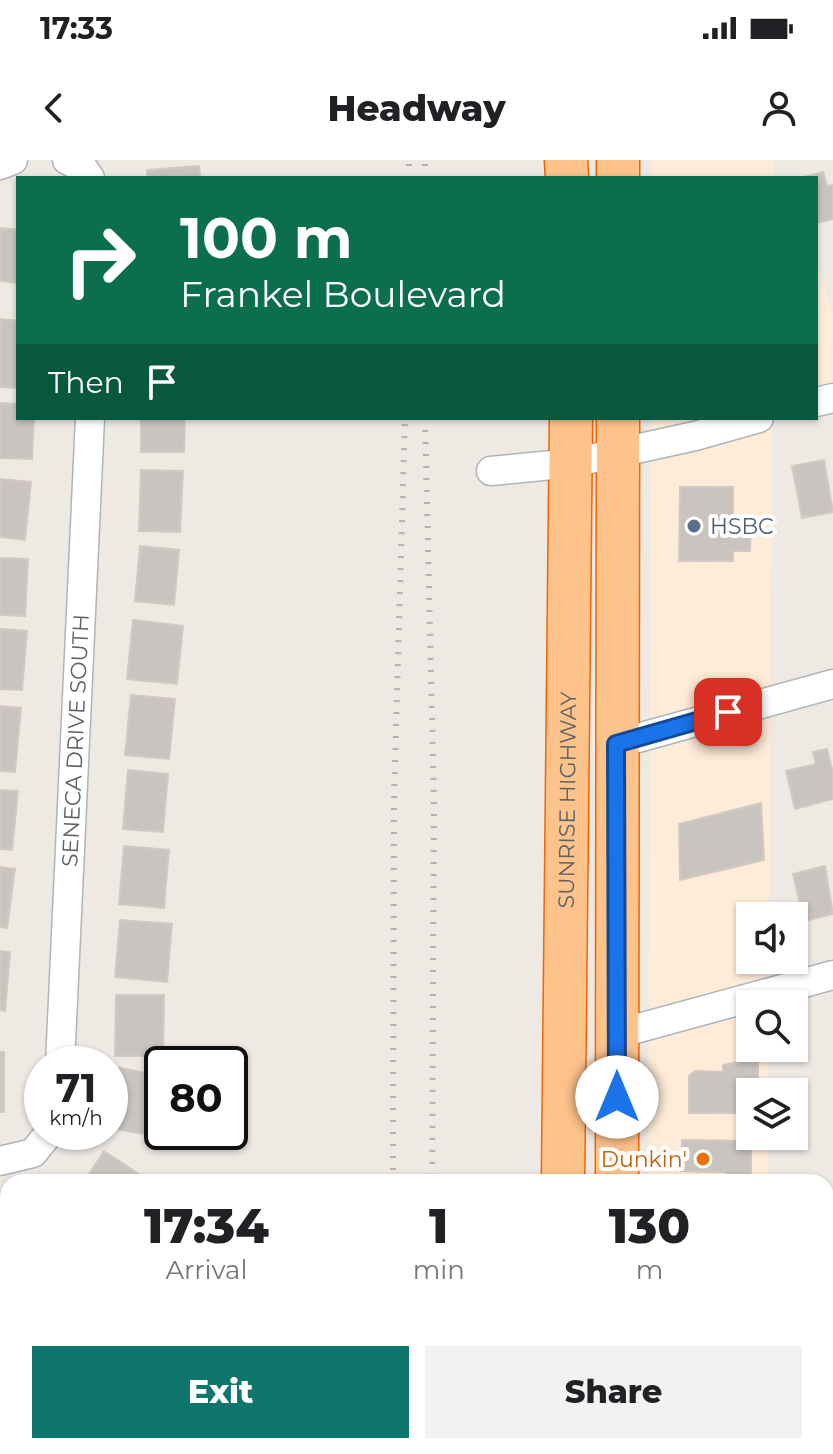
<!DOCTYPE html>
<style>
body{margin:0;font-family:Montserrat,sans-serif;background:#f2f2f2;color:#202124;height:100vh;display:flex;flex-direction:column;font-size:30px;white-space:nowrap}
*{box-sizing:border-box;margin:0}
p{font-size:26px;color:#757577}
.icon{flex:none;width:44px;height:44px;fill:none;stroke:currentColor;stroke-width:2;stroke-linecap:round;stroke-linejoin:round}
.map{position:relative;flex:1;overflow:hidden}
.sheet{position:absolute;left:0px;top:1014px;width:834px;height:280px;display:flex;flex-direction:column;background:#fff;border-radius:24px 24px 0 0;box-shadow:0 2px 6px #0004}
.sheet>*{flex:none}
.top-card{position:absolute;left:16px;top:16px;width:802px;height:244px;border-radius:0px;box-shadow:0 2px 6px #0004;background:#0b6e4f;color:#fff;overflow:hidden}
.fabs{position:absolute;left:736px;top:742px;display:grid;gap:16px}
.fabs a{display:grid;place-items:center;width:72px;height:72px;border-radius:0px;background:#fff;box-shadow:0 2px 6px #0004;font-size:40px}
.speed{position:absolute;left:24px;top:886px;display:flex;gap:16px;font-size:40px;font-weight:700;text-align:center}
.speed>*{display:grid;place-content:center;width:104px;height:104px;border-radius:50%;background:#fff;box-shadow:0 2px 6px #0004;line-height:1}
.speed small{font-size:20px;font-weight:400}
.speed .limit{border:4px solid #111;border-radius:12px;background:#fff;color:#111}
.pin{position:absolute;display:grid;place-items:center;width:68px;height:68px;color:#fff;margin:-34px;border-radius:16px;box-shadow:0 4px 12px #0006}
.me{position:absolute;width:88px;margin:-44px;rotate:0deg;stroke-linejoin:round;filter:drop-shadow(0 0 6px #0008)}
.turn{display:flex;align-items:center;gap:28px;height:168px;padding:0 32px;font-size:36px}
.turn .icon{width:104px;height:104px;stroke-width:2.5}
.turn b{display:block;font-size:56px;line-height:68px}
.then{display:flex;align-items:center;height:76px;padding:0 32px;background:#0003;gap:16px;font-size:30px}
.eta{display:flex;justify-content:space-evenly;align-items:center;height:136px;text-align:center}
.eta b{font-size:48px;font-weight:800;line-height:56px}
.button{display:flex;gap:16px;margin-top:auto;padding:16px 32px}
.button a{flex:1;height:92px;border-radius:0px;background:#0f766e;color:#fff;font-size:32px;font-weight:800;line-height:92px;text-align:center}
.button a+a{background:#f2f2f2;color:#202124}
.status{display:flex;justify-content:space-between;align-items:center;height:56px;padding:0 40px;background:#fff;direction:ltr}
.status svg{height:22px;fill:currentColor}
header{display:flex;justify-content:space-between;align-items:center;height:104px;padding:0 32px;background:#fff;font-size:36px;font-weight:800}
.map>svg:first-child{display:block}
</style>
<div class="status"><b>17:33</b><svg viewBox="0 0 49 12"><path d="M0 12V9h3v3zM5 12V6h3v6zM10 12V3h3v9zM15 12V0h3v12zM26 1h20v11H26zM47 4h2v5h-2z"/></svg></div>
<header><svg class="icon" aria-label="back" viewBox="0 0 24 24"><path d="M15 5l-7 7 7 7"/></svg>Headway<svg class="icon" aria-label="person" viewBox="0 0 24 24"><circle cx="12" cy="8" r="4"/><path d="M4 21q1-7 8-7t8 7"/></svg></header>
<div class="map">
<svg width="833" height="1294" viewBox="0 0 833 1294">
<rect width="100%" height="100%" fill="#efe9e4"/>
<path fill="#feecd9" d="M652,0H773V18H652Z
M816,99L833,155V241L816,245Z
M651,258H772L769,756H750V800H769L768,844H750V888H768V932H750V976H768V1022H648Z
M0,1154H8V1286H364V1294H0Z"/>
<path fill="#cac4c1" stroke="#d3c9c2" stroke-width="2" d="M199,6L200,18H147V10Z
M823,12L827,26L833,25V59L816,63V18L804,17Z
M0,68L18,70V123L0,121Z
M0,159L18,161V228L0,227Z
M0,243L18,244V258H34L32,299L0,298Z
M141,258H185L184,292H141Z
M824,300L833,352L802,358L792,306Z
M141,310L183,311L180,372L139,371Z
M0,319L31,322L25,380L0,377Z
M680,327H733V359H751L750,391H733V401H679Z
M140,386L179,390L174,445L135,441Z
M0,398L28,399L25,456L0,455Z
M133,460L183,466L177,524L127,519Z
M0,469L27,471L22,530L0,529Z
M131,535L175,539L169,599L125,595Z
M0,546L21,548L15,612L0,611Z
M827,589L833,613V639L795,649L786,611L816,604L813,592Z
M128,610L168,614L163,672L123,669Z
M0,630L18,631L12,690L0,689Z
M761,643L764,700L680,720L679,664Z
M124,686L169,690L164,748L119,744Z
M825,706L833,754L804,761L793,714Z
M0,707L15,709L7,768L0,767Z
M120,760L172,764L167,822L115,817Z
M0,791L10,792L5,851L0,850Z
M116,835H164L163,896H115Z
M0,892H4V952H0Z
M758,898V932H750V953H689V916L695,911L723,912V905Z
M116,907L162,916L161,940L150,938L144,974L110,968V939Z
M682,980L751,981V1021H726V1012L681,1011Z
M104,991L149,1021L148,1022H84Z
M3,1052H8V1097L5,1098Z
M289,1286H347V1294H289Z
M661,1286H732V1294H661Z
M729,1286H754V1294H729Z
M769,1286H802V1294H769Z"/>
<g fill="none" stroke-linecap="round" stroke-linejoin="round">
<path stroke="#cac7c4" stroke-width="28" stroke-dasharray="28 14" stroke-linecap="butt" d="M670,1294V1286
M718,1294L719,1286"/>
<g stroke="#afb4b7" stroke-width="31">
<g id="minor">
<path d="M67,0L83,8L90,18"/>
<path d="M0,5L13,0"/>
<path d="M816,242L833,238"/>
<path d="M491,311L572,303L695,276L759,258"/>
<path d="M616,584L833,524"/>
<path d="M617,874L833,815"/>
<path id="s1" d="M60,904L90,258"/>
<path d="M0,1001L33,993L50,972"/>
<path d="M826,1181H833"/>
<path d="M0,1184H8"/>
<path d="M62,1286V1294"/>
<path d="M182,1286L183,1294"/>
<path d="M249,1286V1294"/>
</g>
</g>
<g stroke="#f26500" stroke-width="45">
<g id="highway">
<path d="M566,0L567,18"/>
<path d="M618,18V0"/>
<path id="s2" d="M563,1022L571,258"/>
<path d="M617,1022L618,258"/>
<path d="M561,1286V1294"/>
<path d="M616,1286V1294"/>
</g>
</g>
<use href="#minor" stroke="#fff" stroke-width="28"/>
<use href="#highway" stroke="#fec28b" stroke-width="42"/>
<path stroke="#b1b2b3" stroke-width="6" stroke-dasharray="2 10" stroke-linecap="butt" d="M409,18V0
M425,18V0
M425,258L434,641L432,1022
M393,1022L394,640L405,258
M393,1294V1286
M430,1294V1286"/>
</g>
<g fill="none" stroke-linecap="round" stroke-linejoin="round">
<g stroke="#114b97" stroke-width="20">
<path id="route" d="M617,937L616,584L728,552"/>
</g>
<use href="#route" stroke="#1a73e8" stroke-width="14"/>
</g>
<circle fill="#5c6f8a" stroke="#fff" stroke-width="3" cx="694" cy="366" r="8"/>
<circle fill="#e8710a" stroke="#fff" stroke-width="3" cx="703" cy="999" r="8"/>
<g text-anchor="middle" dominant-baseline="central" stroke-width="8" stroke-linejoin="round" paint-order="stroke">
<g font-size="22" fill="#4e5e75" stroke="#fff" text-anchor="start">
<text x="710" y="366">HSBC</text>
</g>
<g font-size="22" fill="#5c6265" stroke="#fff">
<text stroke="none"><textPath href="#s1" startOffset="324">SENECA DRIVE SOUTH</textPath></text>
<text stroke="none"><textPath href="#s2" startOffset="382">SUNRISE HIGHWAY</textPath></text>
</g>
<g font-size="22" fill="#c56008" stroke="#fff" text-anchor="end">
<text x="687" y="999">Dunkin'</text>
</g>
</g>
</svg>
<div class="fabs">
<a><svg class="icon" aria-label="sound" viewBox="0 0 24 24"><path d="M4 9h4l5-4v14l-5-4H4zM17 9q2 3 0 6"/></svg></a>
<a><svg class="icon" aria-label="search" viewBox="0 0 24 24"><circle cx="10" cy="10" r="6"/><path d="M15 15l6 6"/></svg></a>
<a><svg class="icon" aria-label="layers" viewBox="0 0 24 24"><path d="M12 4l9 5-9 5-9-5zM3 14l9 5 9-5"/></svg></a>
</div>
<div class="speed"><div>71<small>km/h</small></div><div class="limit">80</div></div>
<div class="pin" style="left:728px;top:552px;background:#d93025"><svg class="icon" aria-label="arrive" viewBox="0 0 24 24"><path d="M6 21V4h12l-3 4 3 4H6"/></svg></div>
<svg class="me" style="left:617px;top:937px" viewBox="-20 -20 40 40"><circle r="19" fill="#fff"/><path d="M0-13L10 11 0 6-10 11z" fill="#1a73e8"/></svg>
<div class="top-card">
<div class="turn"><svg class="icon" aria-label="right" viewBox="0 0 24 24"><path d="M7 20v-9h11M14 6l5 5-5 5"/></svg><div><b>100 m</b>Frankel Boulevard</div></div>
<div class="then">Then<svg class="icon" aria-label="arrive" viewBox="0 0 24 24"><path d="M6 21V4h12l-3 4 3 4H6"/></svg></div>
</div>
<section class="sheet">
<div class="eta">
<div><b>17:34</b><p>Arrival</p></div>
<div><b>1</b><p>min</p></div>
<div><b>130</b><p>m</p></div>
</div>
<div class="button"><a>Exit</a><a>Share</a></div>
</section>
</div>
